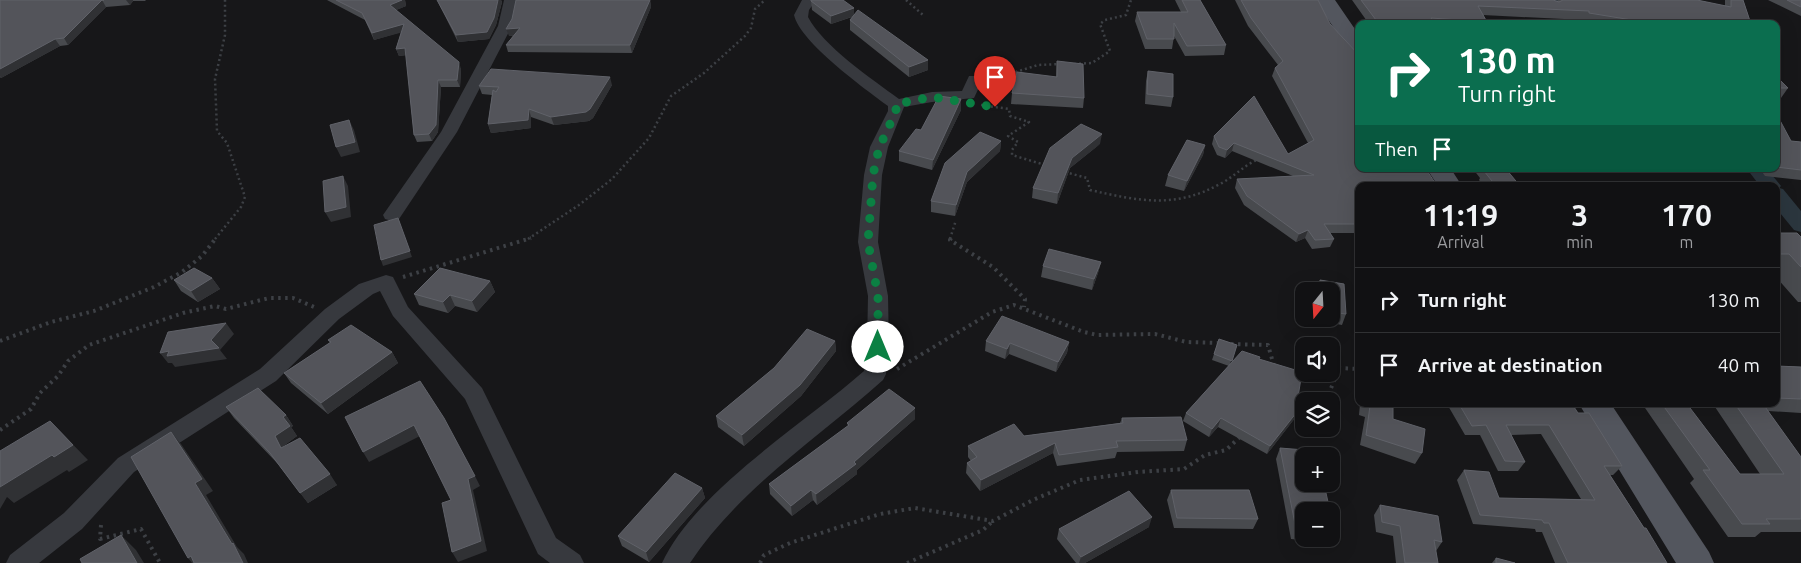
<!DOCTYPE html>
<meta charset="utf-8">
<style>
body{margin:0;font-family:Ubuntu,sans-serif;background:#1e1f21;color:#f1f3f6;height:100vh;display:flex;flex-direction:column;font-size:19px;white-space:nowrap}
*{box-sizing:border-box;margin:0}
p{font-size:16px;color:#9c9da0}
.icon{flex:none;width:28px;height:28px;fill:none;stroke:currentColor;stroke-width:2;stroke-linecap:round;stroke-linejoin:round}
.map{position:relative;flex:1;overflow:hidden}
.drawer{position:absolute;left:1355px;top:182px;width:425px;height:225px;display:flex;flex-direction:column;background:#111113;border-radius:10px;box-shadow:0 5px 20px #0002,0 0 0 1px #303133}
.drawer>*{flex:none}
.top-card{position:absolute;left:1355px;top:20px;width:425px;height:152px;border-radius:10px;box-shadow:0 5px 20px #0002,0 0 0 1px #303133;background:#0b6e4f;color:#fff;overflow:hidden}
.needle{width:32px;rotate:198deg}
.controls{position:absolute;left:1295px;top:282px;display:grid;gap:10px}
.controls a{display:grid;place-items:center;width:45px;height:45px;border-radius:10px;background:#111113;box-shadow:0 5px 20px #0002,0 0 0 1px #303133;font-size:25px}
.pin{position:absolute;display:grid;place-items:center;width:42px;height:42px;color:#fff;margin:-51px -21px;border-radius:50% 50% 50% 0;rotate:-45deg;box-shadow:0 0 5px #0007}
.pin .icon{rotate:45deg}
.me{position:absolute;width:55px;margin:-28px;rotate:0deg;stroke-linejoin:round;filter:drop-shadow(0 0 4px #0008)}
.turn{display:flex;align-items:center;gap:18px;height:105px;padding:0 20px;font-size:22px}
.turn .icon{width:65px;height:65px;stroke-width:2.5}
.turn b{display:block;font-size:35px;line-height:42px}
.then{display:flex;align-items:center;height:48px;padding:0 20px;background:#0003;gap:10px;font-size:19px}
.eta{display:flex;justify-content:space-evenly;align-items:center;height:85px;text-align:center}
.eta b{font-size:30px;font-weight:600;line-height:35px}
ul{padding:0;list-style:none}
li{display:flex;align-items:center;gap:15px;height:65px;padding:0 20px;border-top:1px solid #303133}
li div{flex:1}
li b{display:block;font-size:19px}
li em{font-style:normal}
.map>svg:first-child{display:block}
</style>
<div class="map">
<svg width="1801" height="563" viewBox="0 0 1801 563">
<rect width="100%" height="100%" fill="#171719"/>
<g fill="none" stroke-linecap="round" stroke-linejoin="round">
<path fill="#2b363e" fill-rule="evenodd" d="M1551,0H1568L1592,24H1573Z
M1747,169H1767L1781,186L1779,188L1783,189L1801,211V232L1794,230L1776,208V186H1760Z"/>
<path stroke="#3d4045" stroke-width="2.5" stroke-dasharray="2 3" stroke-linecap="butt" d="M906,0L923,15
M1074,64L1092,63L1110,51L1100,24L1105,20L1126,15L1131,0
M991,77L1003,76L1038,65L1060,64
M981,105L1009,109L1010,116L1029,122L1008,136L1018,142L1012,150V155L1045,165
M1065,172L1087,178L1090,190C1139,201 1174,209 1220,184C1234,177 1244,165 1259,159
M215,239L241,207L245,197L227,143L217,131L215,79L225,35V0
M528,239L579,205L612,179L649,138L671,96L704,73L745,36L751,28L755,9L765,0
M950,239L956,220"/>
<path stroke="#3d4045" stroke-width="4" stroke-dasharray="2.5 4.5" stroke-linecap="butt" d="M951,238L950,240L993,267L1025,299L1024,307
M403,277L531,238
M0,341L51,322L94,311L154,287L182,272L202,256L216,238
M1231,344L1268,345L1274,366
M897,369L992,312L1014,305L1084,332L1097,335L1155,334L1186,342L1220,343
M1294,394L1300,396L1304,403
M1326,401L1339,368L1359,369
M0,430L31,409L40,393L58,376L68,361L89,345L183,313L215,306L226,309L269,298H293L314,307
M101,525L100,539L141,529L160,563
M760,563L764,555L790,543L880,514L915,508L993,521L1033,500L1080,480L1138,472L1184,469L1205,455L1226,450L1241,436
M907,563L983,530L993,521"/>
<path fill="#37393e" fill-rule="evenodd" d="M504,0H518L512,26L457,132L399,219L392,221L385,219L383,215L441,132L498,26Z
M802,0H816L809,10L808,17C823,46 872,79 899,99L932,92L962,91L969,76H981L983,79L974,98L932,102L904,107L888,147L882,175L878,242L888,296L889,347L886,374L883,380C817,439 740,488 690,563H662C696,490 804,424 864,371L867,347L868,296L858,242L864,175L870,147L888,111V106C865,89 800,42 794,15Z
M386,275L393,277L408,307L482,388L556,538L580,555L584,563H550L538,554L465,399L393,316L380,291L373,294L339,319L276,381L134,472L82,529L39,563H6L10,555L64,513L118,458L260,369L325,309L359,284Z"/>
<path fill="#53565e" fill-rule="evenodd" d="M1315,0H1335L1359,35V57L1352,55Z
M1427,169H1451L1462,186H1438Z
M1579,404H1611L1709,552L1714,563H1676Z"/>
</g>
<path fill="#484a4e" d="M0,0H146L145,1H133L130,5L106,7L68,45L60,46L1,78L0,77Z
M327,0H405L406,6L396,10L461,69L460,87H441L438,132L432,141L417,142L414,135L406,55L399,56L396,49L401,32L374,40L365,20Z
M437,0H501L502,2L496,25L489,39L458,42Z
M650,0L651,7L632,53L508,52L506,45L513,36H509L512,19Z
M1175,0H1200L1226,45L1224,55L1185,56L1174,36L1172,49H1145L1135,21L1137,12H1181Z
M1235,0H1318L1359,186V233H1330L1334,239L1330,247L1312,249L1305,238L1296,242L1244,205L1235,188L1237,179L1293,176L1232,151L1225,158L1217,155L1212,144L1214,136L1288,154L1308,143L1272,76L1275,68L1278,65L1248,26Z
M1352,0H1553L1558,1L1557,0H1697L1725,6V0H1743L1751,24H1597L1585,22L1584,20L1483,15L1487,22V24H1369Z
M1768,0H1801V16Z
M811,1L854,8V15L928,60V70L909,77L850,30V20L852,17L831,24L812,10Z
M1057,61L1084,98L1083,108L1011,104L1012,93L1056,77Z
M1148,71L1173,97L1171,107L1145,104L1146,81Z
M1776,76L1788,88L1781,98L1776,97Z
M612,85L593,118L589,121L554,125L531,117V128L491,133L488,124L492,95L482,94L479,86Z
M961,99V110L932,170L899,161V151L921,130Z
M1776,113L1791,141L1801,142V180L1765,176L1760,169H1776Z
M1001,141L1000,151L967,182L955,216L931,212V201Z
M1100,144L1070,168L1057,204L1032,198L1033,188Z
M1205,145L1203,155L1184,191L1165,186L1168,175Z
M1473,169H1506L1520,186H1484L1479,180L1480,178Z
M1776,233L1801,237V302H1798L1776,277Z
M1101,262L1098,273L1092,290L1041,277L1043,266Z
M212,278L220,289L198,302L181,291L174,280Z
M1320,280L1344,284L1346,314L1342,325L1316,320V319H1331V291H1315Z
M490,281L495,292L477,312L455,306L448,313L419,305L414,294Z
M1219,339L1237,345L1230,364L1259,359L1298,397L1302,409L1267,454L1218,427L1209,437L1183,421L1186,413L1229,366L1212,360Z
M328,340L392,352L398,363L328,414L291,383L284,373L330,343Z
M835,341L836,351L801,396L744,446L718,427L716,416L774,368Z
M986,341L1069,342L1067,353L1056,372L1009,354L1005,359L985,351Z
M1776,366L1801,367V413L1768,411L1801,457V532H1761L1755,537H1728L1690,483L1694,479L1643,405H1630L1629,404H1687L1740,474H1760L1713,404H1776Z
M1360,404H1393V419L1422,453L1415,464L1360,445L1365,417L1359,415Z
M1447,404H1572L1578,413L1622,466L1613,475H1610L1667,563H1555L1542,532H1536L1535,529L1473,524L1457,480L1464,470L1499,498L1581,499L1541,434L1511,435L1525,462L1518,471H1498L1480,435H1465Z
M226,407L286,415L293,426L291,427L297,436L282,447L337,485L308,503L278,464L234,418Z
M1122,418L1187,440L1184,451L1117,452L1115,458L1057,466L1053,453L980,491L966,473L967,463L971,461L968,457V446L1024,436L1120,423Z
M915,419L857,470V474L817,505L813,500L792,516L770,494L769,484L848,426L847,423Z
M1280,448L1304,511V539H1331V516L1335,532L1329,543L1291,539L1276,459Z
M702,488L705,498L649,562L622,546L618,536Z
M1171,490L1258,519L1253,529L1174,528L1167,500Z
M1380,505L1442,542L1436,551L1438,563H1396L1393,536L1376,532L1374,515Z
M1149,527L1085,563H1076L1057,539L1059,529Z
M1496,558L1515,563H1492Z"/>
<path fill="#303134" d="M102,0L106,7L68,45L64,38Z
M126,0H133V1L130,5Z
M402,0H405L406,6L392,12L390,5Z
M498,0H501L502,2L496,25L489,39L458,42L456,35Z
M650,0L651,7L632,53L630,45Z
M854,8V16L831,24V16Z
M404,24L407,31L374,40L372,33Z
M520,28L523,35L509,36L506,29Z
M55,39L60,46L1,78L0,76V69Z
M405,48L408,55L399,56L396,49Z
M928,60V70L909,77V67Z
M459,62L461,69L460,87L457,80Z
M610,77L612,85L593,118L589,121L554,125L551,117Z
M438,80L441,87L438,132L432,141L429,134Z
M961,99V110L932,170L933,160Z
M529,109L531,117V128L491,133L488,124Z
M349,120L354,130L360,152L341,157L336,147Z
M1102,134L1100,144L1070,168L1057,204L1058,193L1072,158Z
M1001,141L1000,151L967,182L955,216L956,205L967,172Z
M1234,143L1232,151L1225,158L1227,150Z
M1205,145L1203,155L1184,191L1187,181Z
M343,176L348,186L351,217L331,222L325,212Z
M398,218L412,257L383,266L381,260Z
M1308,230L1305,238L1296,242L1299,234Z
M1101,262L1098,273L1092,290L1094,279Z
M212,278L220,289L198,302L191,291Z
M490,281L495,292L477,312L472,301Z
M450,295L455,306L448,313L443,302Z
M226,323L234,334L220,350L227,359L175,367L172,363H168L160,353L211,340Z
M835,341L836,351L801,396L744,446L742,435Z
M1069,342L1067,353L1056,372L1058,362Z
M1010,343L1009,354L1005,359L1007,349Z
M392,352L398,363L328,414L321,403Z
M1304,403L1302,409L1267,454L1270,446Z
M915,408V419L857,470V474L817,505L816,494Z
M286,415L293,426L291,427L297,436L281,448L275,436L283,417Z
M1221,418L1218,427L1209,437L1212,429Z
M50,421L88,460L69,472L54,457Z
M414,425L420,436L369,462L363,452Z
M171,432L181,444L213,491L206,495L237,547L244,554L248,563H243L195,483Z
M1055,443L1053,453L980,491L981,480Z
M52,455L67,470L14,503L7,497L0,509V487Z
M330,474L337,485L308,503L300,493Z
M475,476L480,486L473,490L487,551L458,562L452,552L468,479Z
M702,488L705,498L649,562L646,552Z
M811,490L813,500L792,516L791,506Z
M1152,517L1149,527L1085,563H1079L1081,557Z
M121,535L136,550L144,563H137Z
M191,556L197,563H192L188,558Z"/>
<path fill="#53545a" stroke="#606269" d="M0,0H104H102L64,38L55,39L0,69Z
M336,0H402L390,5L459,62L457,80H438L436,125L429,134L414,135L405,48L396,49L404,24L372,33L362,13Z
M437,0H498L494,18L487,32L456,35Z
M516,0H650L630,45H506L520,28L506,29L512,19Z
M811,0H843L854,8L831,16L811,1Z
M1182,0H1200L1226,45L1187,46L1174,23V39H1147L1137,12H1188Z
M1241,0H1318L1330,24L1359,55V169H1426L1437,186H1359V224H1324L1334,239L1315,240L1308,230L1299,234L1247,196L1237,179L1314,175L1234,143L1227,150L1219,147L1214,136L1254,96L1288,154L1314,140L1275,68L1283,61L1251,18Z
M1361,0H1553L1559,2L1563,0H1697L1731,7V0H1743L1751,24H1634L1632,20L1589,13V11L1478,6L1487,22L1431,18L1435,24H1379Z
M1787,0H1801V7Z
M858,10L928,60L909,67L850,20Z
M1057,61L1083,64L1084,98L1012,93L1017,72L1057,77Z
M491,69L610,77L590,109L586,112L551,117L529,109L528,120L488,124L493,90L496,92L499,87L479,86Z
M1148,71L1173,74V97L1147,94Z
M1776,76L1788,88H1776Z
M939,96L961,99L933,160L899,151L916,129L921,130Z
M1776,113L1791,141L1801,142V170L1776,167Z
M349,120L355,142L336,147L330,125Z
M1081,124L1102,134L1072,158L1058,193L1033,188L1050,148Z
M980,132L1001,141L967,172L956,205L931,201L945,163Z
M1187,140L1205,145L1187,181L1168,175Z
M1485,169H1506L1520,186H1496L1484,171H1487Z
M343,176L346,207L325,212L323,181Z
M398,218L410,251L381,260L374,225Z
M1776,233H1797L1801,237V267L1789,254H1776Z
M1049,249L1101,262L1094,279L1043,266Z
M194,268L212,278L191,291L174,280Z
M440,268L490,281L472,301L450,295L443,302L414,294Z
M1320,280L1344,284L1346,314L1331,312V291H1320Z
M1002,316L1069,342L1058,362L1010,343L1007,349L986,341Z
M226,323L211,340L219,348L167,356L169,351L160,353L168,332Z
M351,325L392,352L321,403L284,373L331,342L328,340Z
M807,329L835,341L800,385L742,435L716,416L774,368Z
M1219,339L1237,345L1232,361L1214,354Z
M1242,351L1260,357L1259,359L1302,372L1298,397L1305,401H1304V403L1270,446L1221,418L1212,429L1186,413Z
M1776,366L1801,367V399L1776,398Z
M420,381L444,418L475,476L468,479L481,541L452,552L442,503L451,500L414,425L363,452L345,417Z
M258,388L286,415L283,417L290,426L275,436L281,448L300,438L330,474L300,493L270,453L226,407Z
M889,389L915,408L854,462L856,464L816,494L811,490L791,506L769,484L849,425L847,423Z
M1365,404H1393V419L1425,429L1422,453L1366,435L1370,406L1365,405Z
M1459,404H1572L1578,413H1589L1622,466H1604L1644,528H1646L1667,563H1568L1549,523H1544L1542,520L1480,515L1464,470L1489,472L1499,498L1595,500L1549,425H1506L1525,462L1505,461L1486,425L1472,426Z
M1662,404H1687L1740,474H1784L1735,404H1763L1801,457V519H1766L1770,524H1742L1703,470H1710Z
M1181,417L1187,440L1116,441L1118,447L1059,455L1055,443L981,480L967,463L977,457L968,446L1014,424L1024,436L1123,423L1122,418Z
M50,421L73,445L54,457L52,455L0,487V451Z
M171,432L202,479L195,483L232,544L233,543L243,563H194L191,556L188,558L131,457Z
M1280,448L1317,451L1318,456H1304V484H1324L1330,511H1304V529H1296Z
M675,473L702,488L646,552L618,536Z
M1171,490H1249L1258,519L1177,518Z
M1129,491L1152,517L1081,557L1059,529Z
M1380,505L1438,516L1442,542L1434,540L1438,563H1405L1400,526L1382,522Z
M1331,516L1335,532H1331Z
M121,535L137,563H82L80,559Z
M1496,558L1515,563H1496Z"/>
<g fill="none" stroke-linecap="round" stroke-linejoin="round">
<path stroke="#0b8043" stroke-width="9" stroke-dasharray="0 16.2" d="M878,347V296L868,242L873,175L879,148L896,111V104L932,97L995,107"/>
</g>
</svg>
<div class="controls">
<a><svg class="needle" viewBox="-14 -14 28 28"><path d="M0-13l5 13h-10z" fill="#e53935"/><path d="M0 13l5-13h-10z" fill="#9c9da0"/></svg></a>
<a><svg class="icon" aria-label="sound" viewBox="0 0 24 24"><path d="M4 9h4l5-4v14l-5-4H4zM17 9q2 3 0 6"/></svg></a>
<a><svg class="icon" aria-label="layers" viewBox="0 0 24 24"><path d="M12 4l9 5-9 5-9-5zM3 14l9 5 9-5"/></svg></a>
<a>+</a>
<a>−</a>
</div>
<div class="pin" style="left:995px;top:107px;background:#d93025"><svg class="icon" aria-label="arrive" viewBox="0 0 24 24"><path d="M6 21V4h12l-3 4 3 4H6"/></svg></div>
<svg class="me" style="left:878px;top:347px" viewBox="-20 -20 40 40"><circle r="19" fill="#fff"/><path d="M0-13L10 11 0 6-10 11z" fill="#0b8043"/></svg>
<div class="top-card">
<div class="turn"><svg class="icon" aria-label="right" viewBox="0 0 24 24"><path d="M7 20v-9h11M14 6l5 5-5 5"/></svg><div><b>130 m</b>Turn right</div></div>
<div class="then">Then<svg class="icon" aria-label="arrive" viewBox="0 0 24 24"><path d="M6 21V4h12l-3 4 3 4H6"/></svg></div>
</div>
<section class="drawer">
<div class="eta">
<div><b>11:19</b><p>Arrival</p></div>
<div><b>3</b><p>min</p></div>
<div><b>170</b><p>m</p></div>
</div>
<ul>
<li><svg class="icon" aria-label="right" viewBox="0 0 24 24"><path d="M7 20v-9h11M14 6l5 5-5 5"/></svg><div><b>Turn right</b></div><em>130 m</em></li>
<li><svg class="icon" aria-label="arrive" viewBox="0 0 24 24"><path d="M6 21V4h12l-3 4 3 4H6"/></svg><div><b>Arrive at destination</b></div><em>40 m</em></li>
</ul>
</section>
</div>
